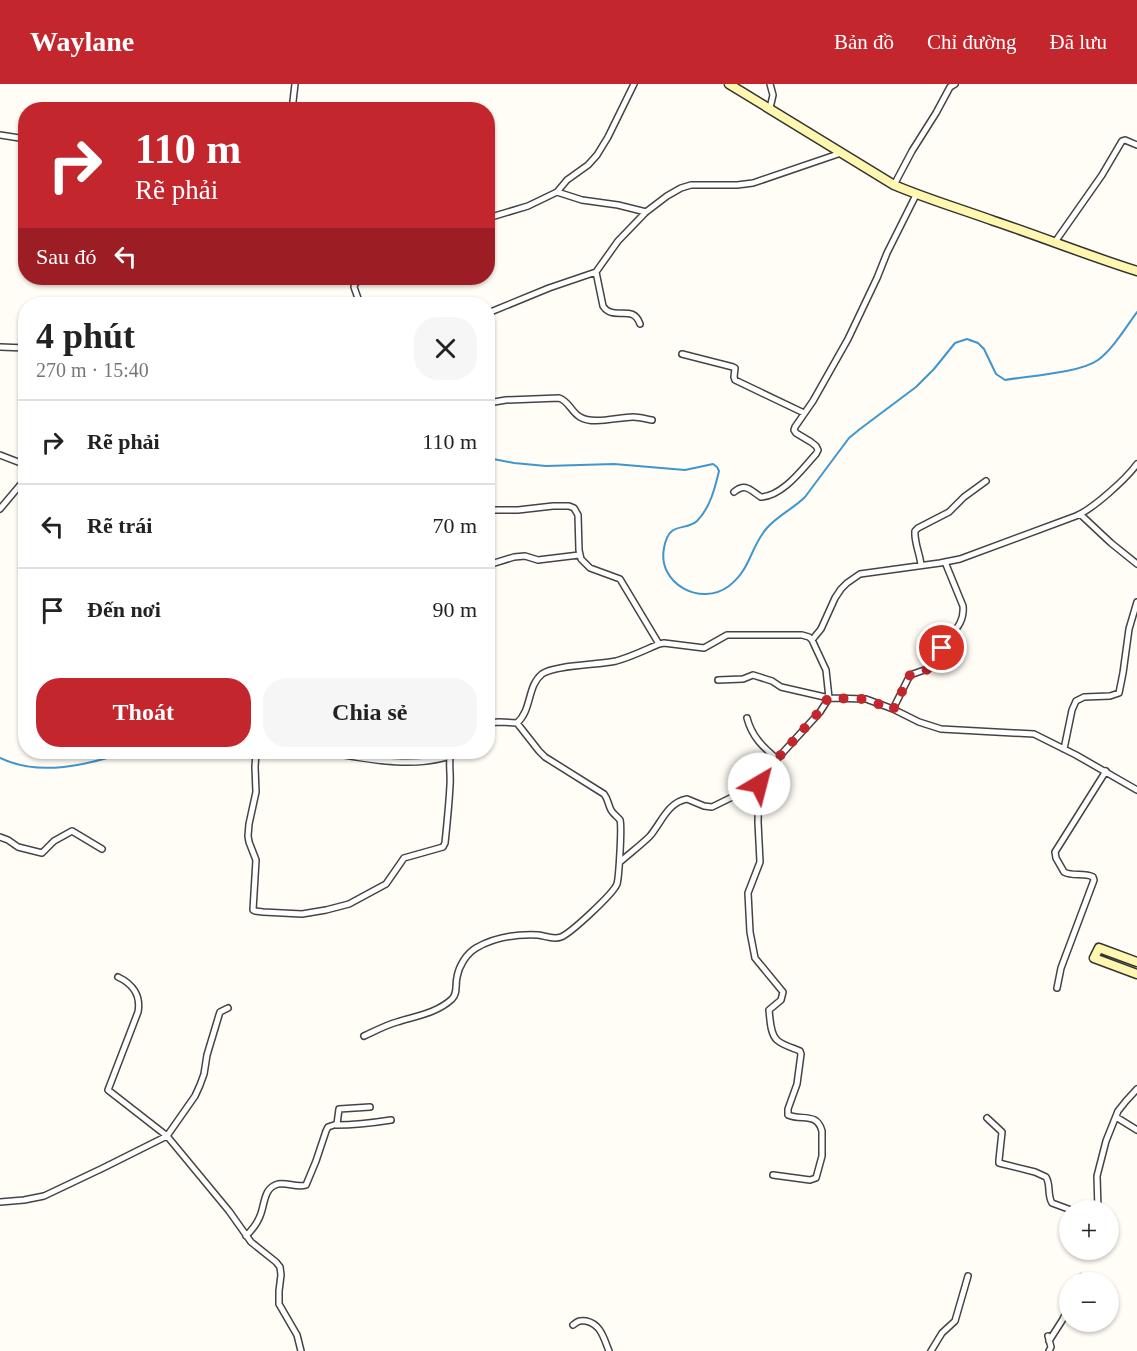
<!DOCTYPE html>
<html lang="vi">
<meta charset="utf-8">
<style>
body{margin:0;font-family:"Times New Roman",serif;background:#f6f6f6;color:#222;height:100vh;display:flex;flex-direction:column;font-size:22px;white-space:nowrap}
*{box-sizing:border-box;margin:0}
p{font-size:20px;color:#767676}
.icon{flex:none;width:33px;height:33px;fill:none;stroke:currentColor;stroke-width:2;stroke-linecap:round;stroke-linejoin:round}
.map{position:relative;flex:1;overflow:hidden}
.drawer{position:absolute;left:18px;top:213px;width:477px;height:462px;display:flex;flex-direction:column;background:#fff;border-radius:24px;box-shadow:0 2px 4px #0004}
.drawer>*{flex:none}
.hud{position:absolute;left:18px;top:18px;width:477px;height:183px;border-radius:24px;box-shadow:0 2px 4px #0004;background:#c4262e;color:#fff;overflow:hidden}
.controls{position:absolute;left:1059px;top:1116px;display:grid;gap:12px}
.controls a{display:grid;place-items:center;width:60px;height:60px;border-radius:50%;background:#fff;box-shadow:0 2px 4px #0004;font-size:30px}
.pin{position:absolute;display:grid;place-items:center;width:51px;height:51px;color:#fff;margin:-26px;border:3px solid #fff;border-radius:50%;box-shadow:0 2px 6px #0007}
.me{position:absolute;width:66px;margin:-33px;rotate:37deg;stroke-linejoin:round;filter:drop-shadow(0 0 4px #0008)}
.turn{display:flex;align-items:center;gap:21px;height:126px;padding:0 18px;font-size:27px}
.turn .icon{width:78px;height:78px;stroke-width:2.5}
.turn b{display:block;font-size:42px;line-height:51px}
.then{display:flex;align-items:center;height:57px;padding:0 18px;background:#0003;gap:12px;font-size:22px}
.round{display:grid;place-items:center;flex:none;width:63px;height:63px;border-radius:24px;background:#f6f6f6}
.headline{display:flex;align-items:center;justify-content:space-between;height:102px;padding:0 18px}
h1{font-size:36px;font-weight:700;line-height:45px}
.action{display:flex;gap:12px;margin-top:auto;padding:12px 18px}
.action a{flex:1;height:69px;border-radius:24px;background:#c4262e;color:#fff;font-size:24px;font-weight:700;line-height:69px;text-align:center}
.action a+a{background:#f6f6f6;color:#222}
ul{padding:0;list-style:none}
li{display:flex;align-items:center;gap:18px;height:84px;padding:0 18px;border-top:2px solid #e0e0e0}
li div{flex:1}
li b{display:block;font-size:22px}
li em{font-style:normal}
header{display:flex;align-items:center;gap:36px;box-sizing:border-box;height:84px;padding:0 30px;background:#c4262e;color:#fff}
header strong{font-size:28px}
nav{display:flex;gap:33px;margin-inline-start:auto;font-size:21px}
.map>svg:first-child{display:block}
</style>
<header>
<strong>Waylane</strong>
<nav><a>Bản đồ</a><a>Chỉ đường</a><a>Đã lưu</a></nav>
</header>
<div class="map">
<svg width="1137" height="1267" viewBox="0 0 1137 1267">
<rect width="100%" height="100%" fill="#fffdf5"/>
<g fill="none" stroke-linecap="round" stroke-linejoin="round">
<path stroke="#3f96cf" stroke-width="2" d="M488,374L514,379L546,382L614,380L685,386L713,380L717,383L719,387C715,404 710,424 697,437C685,448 669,436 664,464C657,500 701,523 729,502C751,485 750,464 766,445C777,432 793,425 805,413L849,354L860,345L916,303L934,285L955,259L967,255L978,259L984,265L996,290L1005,296C1028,292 1080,289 1098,276C1113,265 1126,243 1137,228
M0,674C40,693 87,681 127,668"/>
<g stroke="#444" stroke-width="8">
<path id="street" d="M770,0L773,11L770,24
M292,26L295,0
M0,51L26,55
M894,101L912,67L936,29L950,3L955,0
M557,108L582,116L618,121L646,128
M488,134L528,122L557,108L567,96L588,81L597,71L608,53L634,0
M1055,158L1102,91L1122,57L1125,56L1137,61
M596,188L603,222C613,238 633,219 640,240
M360,220L354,203L355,200L361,194
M488,229L549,204L596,188L618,157L646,128L667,112L681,104L691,101H737L753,99L841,69
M0,263L26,264
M682,270L733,283L735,284L734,293L735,296L804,329
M488,319L506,316L559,314C569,317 571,328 580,333C593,341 618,333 633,333C639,333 646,335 652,336
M0,371L26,381
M734,408C746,398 751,407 761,413C783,412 802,385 816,370L818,366L816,362L811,358L796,349L794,346L795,343L813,317L848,255L877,194L887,169L916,111
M0,425L26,394
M488,426H518L553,422H569L574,424L578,431L579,466L581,475L590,484L620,495L659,560
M1080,430L1111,459L1137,480
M488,481L514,473L525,472L538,476L579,471
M921,481C920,470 914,458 915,447L918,444L949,428L964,413L986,397
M812,556L821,545L835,514L841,505L847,499L860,490L940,479L960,475L1076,432C1093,425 1126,395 1137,380
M893,625L910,591L930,584C935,578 938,570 942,563C951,549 965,541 963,522L945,478
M747,634C752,653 763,663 777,675
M488,639L499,638L517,639C532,626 527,602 542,590C554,581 599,581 616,577C631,573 645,566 659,560L664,559L704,564L727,551H802L809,553L812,556L826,586L829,614L866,615L893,625L919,638L941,645L1034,650L1076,671L1137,706
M1064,665L1072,626L1076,617L1084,613L1110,612L1119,609L1123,589L1129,545L1137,518
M256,668L255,683L256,708L249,740L248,752L249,758L256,776L253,826L255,827L263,828L302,830L326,826L349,820L386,800L404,774L443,763L445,759C447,740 449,721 450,701C451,690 448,678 451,668
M325,668C363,674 412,685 450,672
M759,700L758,738L760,778L748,809L750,848L755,874L783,908L781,916L769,926C770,934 770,950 777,956C782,961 793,964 800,967L801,970L797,1000L788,1025V1031C802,1037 817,1028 822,1047V1072L816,1094L810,1096L773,1091
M0,753L8,756L18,763L42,769L54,757L72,747L102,765
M620,778C630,769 641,761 650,752C661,739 668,718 687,715L704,722L712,723L759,700L777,675L820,628L829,614L781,603L772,597L753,591L743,595L718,596
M118,893C133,900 141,912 138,928L108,1006L167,1052L229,1127L251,1158L276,1178L280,1183L281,1191L279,1207V1220L297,1251L301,1267
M1057,904L1061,884L1094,796L1093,793C1084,788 1073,793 1064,788L1056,774L1055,768L1106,687
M364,952C375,947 386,941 397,938C416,932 437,929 452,915C458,909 455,901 457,893C459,882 466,870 476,864C495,853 517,850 538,851C546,852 553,856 561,853C571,849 613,810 617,800C619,793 622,742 620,736C618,733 613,730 611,726C608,720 608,715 604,710L545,673L539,667L517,639
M1116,1033L1137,1046
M987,1034L1002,1048L999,1076V1079L1035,1088L1046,1093C1051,1101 1047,1111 1052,1119L1071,1126
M336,1041C355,1041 372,1039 391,1036
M0,1118L24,1116L44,1112L103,1084L167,1052L195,1012L200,1001L204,990L207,971L219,931L220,928L228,924
M1098,1126L1097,1092L1106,1057L1118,1027L1126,1017L1137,1005
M246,1152C252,1146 257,1140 260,1132C265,1121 263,1104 278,1100C287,1098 297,1104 306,1101L316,1077L326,1047L328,1043L337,1040L339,1025L370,1023
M1079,1198L1082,1193
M573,1241C578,1237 580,1236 586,1237C601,1240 604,1255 609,1267
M1048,1252L1051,1263L1049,1267
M1049,1257L1063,1235L1070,1219
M931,1267L942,1249L955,1237L968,1192"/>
</g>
<g stroke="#333" stroke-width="11">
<path id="secondary" d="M729,0L894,101C927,115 961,125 994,137C1042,153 1089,172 1137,187
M1137,878L1099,864L1094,874L1137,890"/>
</g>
<use href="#street" stroke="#fff" stroke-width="5"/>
<use href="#secondary" stroke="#fff6b0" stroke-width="8"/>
</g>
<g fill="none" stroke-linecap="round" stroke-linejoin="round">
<path stroke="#c4262e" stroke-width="10" stroke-dasharray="0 18" d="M759,700L777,675L819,628L828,614L866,615L893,626L910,591L929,585L942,564"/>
</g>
</svg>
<div class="controls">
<a>+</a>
<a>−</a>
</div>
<div class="pin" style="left:942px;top:564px;background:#d93025"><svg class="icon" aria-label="arrive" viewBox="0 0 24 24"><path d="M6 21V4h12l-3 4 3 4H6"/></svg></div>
<svg class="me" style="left:759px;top:700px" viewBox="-20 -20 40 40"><circle r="19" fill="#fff"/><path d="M0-13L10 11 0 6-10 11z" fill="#c4262e"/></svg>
<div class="hud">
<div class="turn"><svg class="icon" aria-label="right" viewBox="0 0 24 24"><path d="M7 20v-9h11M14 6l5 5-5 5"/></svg><div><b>110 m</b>Rẽ phải</div></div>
<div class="then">Sau đó<svg class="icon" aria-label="left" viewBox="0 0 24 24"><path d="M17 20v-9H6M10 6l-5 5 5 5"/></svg></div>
</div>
<section class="drawer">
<div class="headline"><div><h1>4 phút</h1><p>270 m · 15:40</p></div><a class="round"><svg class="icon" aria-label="close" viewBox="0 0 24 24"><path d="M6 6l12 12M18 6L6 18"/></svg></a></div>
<ul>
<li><svg class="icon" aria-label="right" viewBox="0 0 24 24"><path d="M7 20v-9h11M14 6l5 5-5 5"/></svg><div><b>Rẽ phải</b></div><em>110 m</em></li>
<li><svg class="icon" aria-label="left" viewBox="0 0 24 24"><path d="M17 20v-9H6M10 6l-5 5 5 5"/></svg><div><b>Rẽ trái</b></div><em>70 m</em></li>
<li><svg class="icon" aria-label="arrive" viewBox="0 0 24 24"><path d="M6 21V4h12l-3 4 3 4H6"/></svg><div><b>Đến nơi</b></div><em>90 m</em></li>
</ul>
<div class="action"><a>Thoát</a><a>Chia sẻ</a></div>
</section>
</div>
